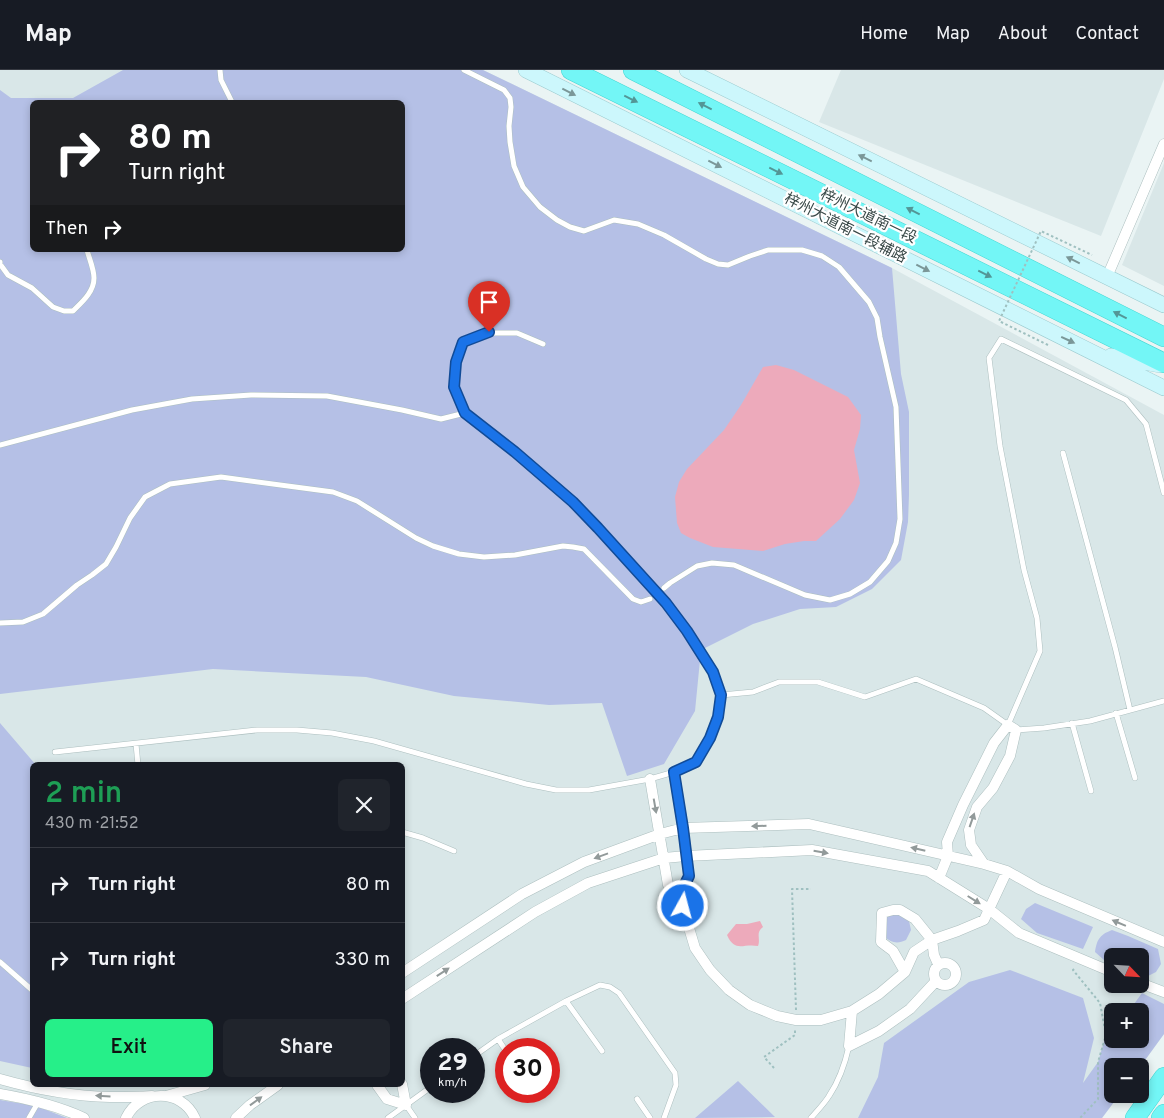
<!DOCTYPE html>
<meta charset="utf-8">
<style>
body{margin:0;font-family:Overpass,"Noto Sans SC",sans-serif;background:#20242c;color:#f1f3f6;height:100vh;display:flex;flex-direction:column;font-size:19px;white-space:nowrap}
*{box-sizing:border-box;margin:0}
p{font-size:16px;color:#9ea1a6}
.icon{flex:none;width:28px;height:28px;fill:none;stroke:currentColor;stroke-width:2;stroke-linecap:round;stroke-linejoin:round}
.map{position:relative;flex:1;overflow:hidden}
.drawer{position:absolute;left:30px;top:692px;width:375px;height:325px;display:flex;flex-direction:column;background:#171b24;border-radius:8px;box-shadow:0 2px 8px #0003}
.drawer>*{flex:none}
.banner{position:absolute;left:30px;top:30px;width:375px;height:152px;border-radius:8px;box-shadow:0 2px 8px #0003;background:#202124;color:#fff;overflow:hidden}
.needle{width:32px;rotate:115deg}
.controls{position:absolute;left:1104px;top:878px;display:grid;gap:10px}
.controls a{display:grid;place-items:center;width:45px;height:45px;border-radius:8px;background:#171b24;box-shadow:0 2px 8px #0003;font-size:25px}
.speed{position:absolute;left:420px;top:968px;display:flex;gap:10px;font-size:25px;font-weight:700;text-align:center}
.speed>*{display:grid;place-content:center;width:65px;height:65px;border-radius:50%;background:#171b24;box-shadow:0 2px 8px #0003;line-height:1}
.speed small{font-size:12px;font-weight:400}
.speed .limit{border:8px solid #d22;background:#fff;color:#111}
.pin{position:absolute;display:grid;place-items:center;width:42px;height:42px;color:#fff;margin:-51px -21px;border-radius:50% 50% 50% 0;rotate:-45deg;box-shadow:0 0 5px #0007}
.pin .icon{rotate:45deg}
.me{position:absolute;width:55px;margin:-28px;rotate:7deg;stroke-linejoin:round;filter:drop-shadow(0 0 4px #0008)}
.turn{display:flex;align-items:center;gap:18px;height:105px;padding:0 15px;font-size:22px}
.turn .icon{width:65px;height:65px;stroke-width:2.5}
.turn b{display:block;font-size:35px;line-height:42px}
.then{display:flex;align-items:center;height:48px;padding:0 15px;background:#0003;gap:10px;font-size:19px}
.round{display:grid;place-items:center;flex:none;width:52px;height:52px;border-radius:8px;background:#20242c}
.head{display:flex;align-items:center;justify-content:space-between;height:85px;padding:0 15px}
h1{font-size:30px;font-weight:600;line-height:38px;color:#1e9e55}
.button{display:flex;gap:10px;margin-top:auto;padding:10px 15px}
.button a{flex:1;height:58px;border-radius:8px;background:#26ef89;color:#111;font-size:20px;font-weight:600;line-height:58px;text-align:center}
.button a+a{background:#20242c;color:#f1f3f6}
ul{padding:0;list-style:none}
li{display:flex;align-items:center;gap:15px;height:75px;padding:0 15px;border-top:1px solid #363941}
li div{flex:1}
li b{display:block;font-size:19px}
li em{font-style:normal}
header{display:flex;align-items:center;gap:30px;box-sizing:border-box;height:70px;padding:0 25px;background:#171b24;border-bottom:1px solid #363941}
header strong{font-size:24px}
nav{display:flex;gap:28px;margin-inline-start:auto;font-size:18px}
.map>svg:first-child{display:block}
</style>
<header>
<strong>Map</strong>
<nav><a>Home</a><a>Map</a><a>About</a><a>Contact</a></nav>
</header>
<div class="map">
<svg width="1164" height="1048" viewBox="0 0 1164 1048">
<rect width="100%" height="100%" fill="#eaf4f4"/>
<path fill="#d9e7e8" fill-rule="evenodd" d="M0,0H483L892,198L1164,345V964L1140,997L1112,996V1024H1120L1102,1048H0ZM32,32H402V180H32ZM32,695H402V1015H32ZM1112,886H1140V914H1112ZM1112,941H1140V969H1112ZM431,979H474V1021H431ZM506,979H549V1021H506Z
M841,0H1164V9L1101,166L819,52Z
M1164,93V216L1122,195Z"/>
<path fill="#b5c0e6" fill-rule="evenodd" d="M123,0H483L892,198L901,304L909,342V425L908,452L901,490L872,519L836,537L800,539L753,554L701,580L695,641L664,694L627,706L602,633L549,635L454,626L366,607L213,599L0,624V20L11,28H73ZM32,32H402V180H32Z
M0,653L36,695H32V998L0,991Z
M1035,833L1093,857L1083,879L1037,863L1021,849L1026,839Z
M898,844L909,851L911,860L906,870C898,874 891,873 885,867V849L888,846Z
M1112,860L1128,866L1158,879L1161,894L1156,902L1146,907L1140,904V886H1112V893L1104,890L1095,882C1097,870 1099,865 1112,860Z
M1010,900L1083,928L1094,968L1083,1013L1098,992L1106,965L1112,959V969H1140V941H1129L1142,923L1164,934V964L1140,997L1112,996V1024H1120L1102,1048H858L878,1007L884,973L969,912Z
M738,1011L775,1047L695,1048Z
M0,1030L36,1036L67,1048H0Z"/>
<path fill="#edaabb" d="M776,295L794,300L848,327L861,345L860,359L854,380L860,413L854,430L840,449L816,471H804L785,474L763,481L713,477L690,468L681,463L677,453L675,427L679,412L687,399L724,360L741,335L763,297Z
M760,851L763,857C755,863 761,868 758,876C743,873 735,883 727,865L736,854H747Z"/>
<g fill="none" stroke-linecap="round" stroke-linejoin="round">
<g stroke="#adbfbf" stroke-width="6">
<path id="lane" d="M220,0L221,10L232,32
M464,0L504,20L510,28L511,37L509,56L510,72L514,96L523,117L540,137L557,150L570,157L584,161L614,150L638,154L664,165L706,189L718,194L728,195L750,186L768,180H802L822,186L839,197L869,232L877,248L880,267L896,337L900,449L896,473L888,491L870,512L850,524L830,530L805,525L734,495L712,493L697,496L670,513L664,518
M0,192V194L8,205L32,218L53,237L64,241H73C82,232 94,222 94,208C94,199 89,188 87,180
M0,375L132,340L192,329L251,325L327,326L402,340L441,349L465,343
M1063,383L1115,577L1130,640
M0,553L23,552L43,544L77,515L92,505L106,494L116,477L130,448L145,427L170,414L221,407L333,422L357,431L416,468L433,476L459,484L484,487L515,485L563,476L573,477L584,479L633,529L641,532L650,529
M721,625L753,622L779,612H818L865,627L916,609L984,638L1008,655L1040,581L1037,548L1024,500L1000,376L989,288L1001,269L1126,330L1146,354L1164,423
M1116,643L1135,708
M1072,653L1091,721
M1016,660L1044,658L1090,651L1164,631
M136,674L138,695
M55,682L257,660H297L332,663L374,671L526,714L556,720H589L650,709L674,702L696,692L710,668L718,647L721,625L713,602L687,561L666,533L599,458L573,432L515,381L465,343L454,317L456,292L463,272L489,263H517L543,274
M402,762L423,768L454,781
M0,892L32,920
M566,931L602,981
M498,969L506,981
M474,986L498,969L566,931L600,915L610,917L619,923L675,1003L676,1015L664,1048
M534,1021L538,1027
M637,1029L650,1048
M406,1035L415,1048
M29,1048L36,1036
M388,1048L431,1017
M811,1048C817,1041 824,1034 829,1026C839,1011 845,994 849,976"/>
</g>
<g stroke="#adbfbf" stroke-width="11">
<path id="street" d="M1107,207L1164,74
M650,709L668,815L680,824L689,806L683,758L674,702
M939,808L948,786L947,772L963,735L994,673L1008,655L1016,660L1010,686L993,718L977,737L969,760L971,775L984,794
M680,824L686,848L695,878L710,900L729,920L750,935L777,946L796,950H821L852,941L879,924L905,902L914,882L932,870L958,861L984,850L1007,801
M934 904a11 11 0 1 1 22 0a11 11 0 1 1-22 0Z
M905,902L893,881L881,872L882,843L893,840H900L915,849L932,870L934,885L938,894
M402,903L522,824L584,792L660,764L683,758L809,754L923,780L984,794L1007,801L1039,819L1164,872
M1140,913L1164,922
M402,929L535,842L588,813L664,788L686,786L812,780L928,801L989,839L1019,863L1112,902
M849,976L879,961L910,939L936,911
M849,976L852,941
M0,1009C35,1019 73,1026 110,1027C124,1027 138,1027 152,1026
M377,1015L387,1029L406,1035L402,1014
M0,1024C29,1029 58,1036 84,1048
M166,1026L205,1015
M126,1048C140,1019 181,1018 195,1048
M236,1048L250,1035L278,1015"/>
</g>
<g stroke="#9acace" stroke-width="16">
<path id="secondary" d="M526,0L1164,318
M687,0L1164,235
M1111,286L1160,295"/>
</g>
<g stroke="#42d6d2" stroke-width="20">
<path id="highway" d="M571,0L1164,293
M633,0L1164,267
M1135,1048L1164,1007
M1161,1048L1164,1044"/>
</g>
<path stroke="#9fc0c0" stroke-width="2" stroke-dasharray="2.5 2.5" stroke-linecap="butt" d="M1074,899L1073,900L1100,933L1106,965L1098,992V1029L1080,1048
M796,940L792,819H811
M774,998L764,987L795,965V960"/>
<use href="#lane" stroke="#fff" stroke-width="5"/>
<use href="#street" stroke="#fff" stroke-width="10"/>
<use href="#secondary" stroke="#ccf7fc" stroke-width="15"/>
<use href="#highway" stroke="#73f6f6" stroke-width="19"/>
<path stroke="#9fc0c0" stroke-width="2" stroke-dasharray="2.5 2.5" stroke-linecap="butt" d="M1048,275L999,251L1041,161L1092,185"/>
</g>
<defs><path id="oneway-solid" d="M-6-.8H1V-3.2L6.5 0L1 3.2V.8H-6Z" transform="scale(1.25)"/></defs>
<g fill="#7b9798">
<use href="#oneway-solid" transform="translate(569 22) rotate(27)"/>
<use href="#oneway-solid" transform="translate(865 88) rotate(-154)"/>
<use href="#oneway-solid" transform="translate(715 94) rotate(27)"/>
<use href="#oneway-solid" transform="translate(1073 190) rotate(-154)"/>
<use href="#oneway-solid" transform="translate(923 198) rotate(27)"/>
<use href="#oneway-solid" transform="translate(1068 270) rotate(25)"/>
</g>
<g fill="#539696">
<use href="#oneway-solid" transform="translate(631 29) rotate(26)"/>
<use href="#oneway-solid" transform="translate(705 36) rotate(-153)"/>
<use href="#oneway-solid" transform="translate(776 101) rotate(26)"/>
<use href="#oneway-solid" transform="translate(913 141) rotate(-153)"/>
<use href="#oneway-solid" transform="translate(985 204) rotate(26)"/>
<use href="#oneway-solid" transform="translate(1120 245) rotate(-153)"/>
</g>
<g fill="#929a9a">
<use href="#oneway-solid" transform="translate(655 736) rotate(80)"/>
<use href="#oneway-solid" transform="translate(972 750) rotate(-71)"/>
<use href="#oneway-solid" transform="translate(759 756) rotate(178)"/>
<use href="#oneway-solid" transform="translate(918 779) rotate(-167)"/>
<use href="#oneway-solid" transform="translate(821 782) rotate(10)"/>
<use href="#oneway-solid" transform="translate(601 786) rotate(160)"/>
<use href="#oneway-solid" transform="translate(974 830) rotate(32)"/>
<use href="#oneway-solid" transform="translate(1119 853) rotate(-157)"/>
<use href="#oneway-solid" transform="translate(443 902) rotate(-33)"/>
<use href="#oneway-solid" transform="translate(103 1026) rotate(-177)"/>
<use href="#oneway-solid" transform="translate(256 1031) rotate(-36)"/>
</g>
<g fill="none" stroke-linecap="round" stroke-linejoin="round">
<g stroke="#114b97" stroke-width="12">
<path id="route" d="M489,262L463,272L456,292L454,317L465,343L515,382L573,432L598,458L666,533L687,561L713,602L721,625L718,647L710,668L696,692L674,702L683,758L689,806L680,824L683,836"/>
</g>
<use href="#route" stroke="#1a73e8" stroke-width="9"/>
</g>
<g text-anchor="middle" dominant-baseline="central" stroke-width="4.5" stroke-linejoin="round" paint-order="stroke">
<g font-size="15" fill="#384847" stroke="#fff">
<text transform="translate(868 147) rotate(26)">梓州大道南一段</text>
<text transform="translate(845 159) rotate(27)">梓州大道南一段辅路</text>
</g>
</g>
</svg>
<div class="controls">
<a><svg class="needle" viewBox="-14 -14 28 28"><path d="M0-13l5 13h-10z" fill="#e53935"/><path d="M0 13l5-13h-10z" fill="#9ea1a6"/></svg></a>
<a>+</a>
<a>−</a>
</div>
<div class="speed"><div>29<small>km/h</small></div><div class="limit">30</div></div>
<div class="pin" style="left:489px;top:262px;background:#d93025"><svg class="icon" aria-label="arrive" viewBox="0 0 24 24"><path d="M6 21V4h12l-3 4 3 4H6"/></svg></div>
<svg class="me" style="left:683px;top:836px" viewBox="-20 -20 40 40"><circle r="17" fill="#1a73e8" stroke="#fff" stroke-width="3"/><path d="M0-11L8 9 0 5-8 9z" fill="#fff"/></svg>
<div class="banner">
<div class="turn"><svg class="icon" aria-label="right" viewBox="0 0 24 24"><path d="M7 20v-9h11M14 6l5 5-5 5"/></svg><div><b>80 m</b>Turn right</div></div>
<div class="then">Then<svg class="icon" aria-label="right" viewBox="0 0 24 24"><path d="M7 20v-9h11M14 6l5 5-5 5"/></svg></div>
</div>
<section class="drawer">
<div class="head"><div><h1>2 min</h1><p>430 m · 21:52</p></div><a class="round"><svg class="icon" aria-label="close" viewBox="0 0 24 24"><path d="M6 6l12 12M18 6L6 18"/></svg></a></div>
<ul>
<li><svg class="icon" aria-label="right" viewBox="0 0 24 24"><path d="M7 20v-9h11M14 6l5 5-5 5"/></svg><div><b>Turn right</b></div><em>80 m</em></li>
<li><svg class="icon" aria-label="right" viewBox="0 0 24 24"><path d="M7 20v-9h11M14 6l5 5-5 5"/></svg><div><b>Turn right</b></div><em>330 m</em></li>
</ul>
<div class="button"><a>Exit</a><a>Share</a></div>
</section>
</div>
